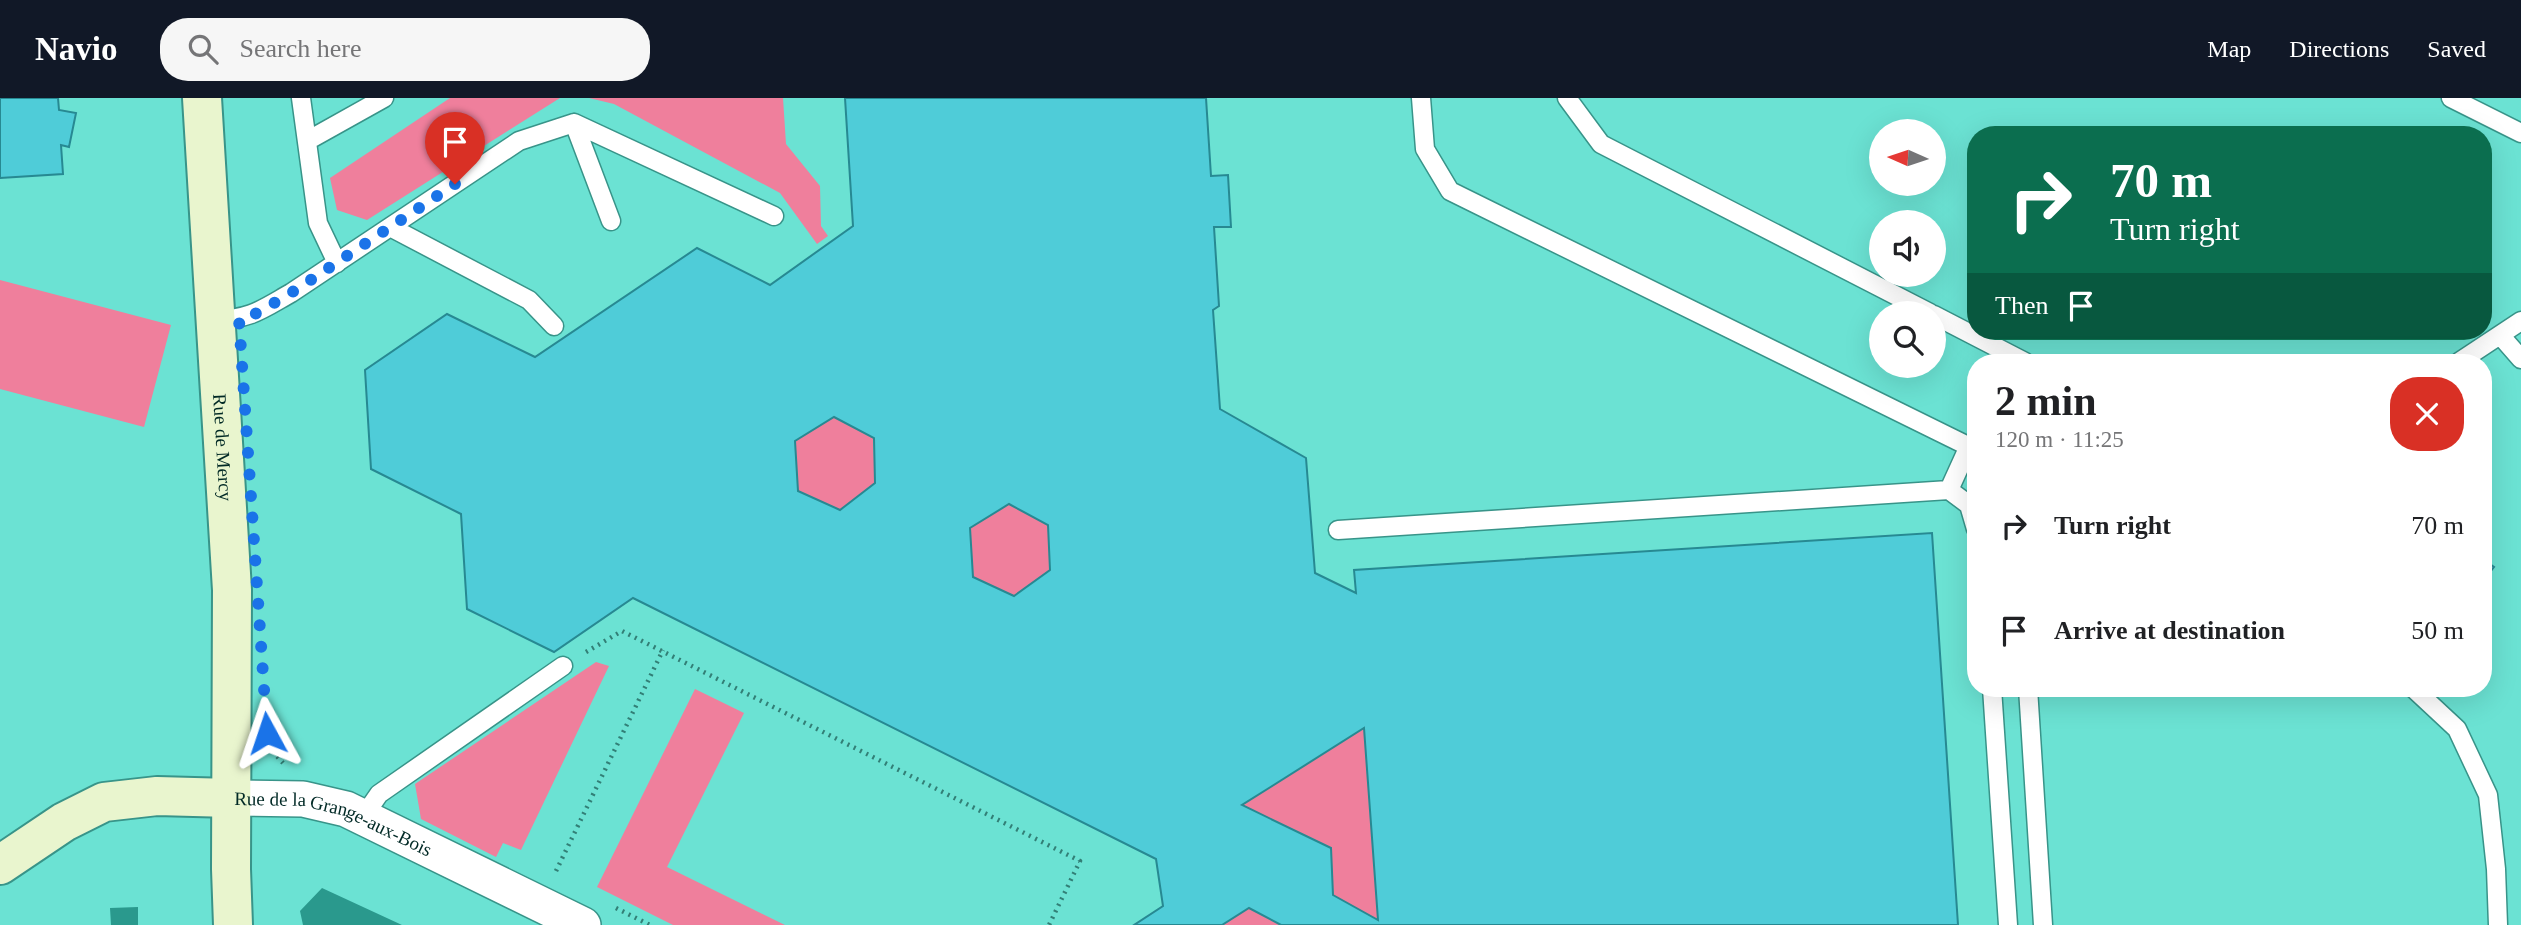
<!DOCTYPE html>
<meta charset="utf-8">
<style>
body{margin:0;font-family:"Times New Roman",serif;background:#f6f6f6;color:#202124;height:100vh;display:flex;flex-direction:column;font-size:26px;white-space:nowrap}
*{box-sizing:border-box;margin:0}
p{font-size:23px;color:#757577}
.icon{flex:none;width:38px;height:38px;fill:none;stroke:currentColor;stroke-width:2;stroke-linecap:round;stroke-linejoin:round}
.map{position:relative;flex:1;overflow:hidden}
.details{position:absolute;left:1967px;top:256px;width:525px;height:343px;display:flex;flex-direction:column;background:#fff;border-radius:28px;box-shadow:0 7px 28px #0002}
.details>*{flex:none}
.top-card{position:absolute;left:1967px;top:28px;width:525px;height:214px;border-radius:28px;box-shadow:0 7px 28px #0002;background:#0b6e4f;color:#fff;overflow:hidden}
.needle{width:46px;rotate:273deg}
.fabs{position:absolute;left:1869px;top:21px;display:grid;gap:14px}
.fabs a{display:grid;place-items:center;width:77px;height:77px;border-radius:50%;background:#fff;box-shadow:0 7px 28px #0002;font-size:35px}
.pin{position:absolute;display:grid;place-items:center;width:60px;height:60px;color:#fff;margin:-72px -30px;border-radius:50% 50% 50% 0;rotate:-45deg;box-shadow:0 0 7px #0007}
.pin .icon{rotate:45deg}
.me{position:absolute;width:77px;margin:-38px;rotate:355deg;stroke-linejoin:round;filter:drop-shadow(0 0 5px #0008)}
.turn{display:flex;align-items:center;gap:24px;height:147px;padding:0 28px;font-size:32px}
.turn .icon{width:91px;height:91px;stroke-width:2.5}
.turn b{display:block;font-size:49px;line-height:60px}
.then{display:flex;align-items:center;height:66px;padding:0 28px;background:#0003;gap:14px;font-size:26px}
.round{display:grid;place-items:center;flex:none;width:74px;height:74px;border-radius:28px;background:#f6f6f6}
.summary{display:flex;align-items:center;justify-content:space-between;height:119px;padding:0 28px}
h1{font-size:42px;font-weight:800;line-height:52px}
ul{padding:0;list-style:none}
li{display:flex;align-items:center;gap:21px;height:105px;padding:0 28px}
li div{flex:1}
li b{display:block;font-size:26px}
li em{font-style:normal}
header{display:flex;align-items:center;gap:42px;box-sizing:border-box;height:98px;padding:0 35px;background:#111827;color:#fff}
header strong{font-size:33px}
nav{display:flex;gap:38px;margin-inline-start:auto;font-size:24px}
.search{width:490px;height:63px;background:#f6f6f6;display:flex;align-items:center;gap:18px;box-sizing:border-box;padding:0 24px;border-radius:28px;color:#757577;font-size:26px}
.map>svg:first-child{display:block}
</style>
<header>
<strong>Navio</strong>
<div class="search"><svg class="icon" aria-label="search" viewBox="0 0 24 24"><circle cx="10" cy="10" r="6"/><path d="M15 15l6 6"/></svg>Search here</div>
<nav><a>Map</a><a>Directions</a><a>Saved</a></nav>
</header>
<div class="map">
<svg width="2521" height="827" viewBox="0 0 2521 827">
<rect width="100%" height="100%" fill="#6be2d3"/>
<path fill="#ef7f9c" d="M450,0H560L367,122L337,112L330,80Z
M589,0H783L786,46L820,88L821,128L828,138L817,146L780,95L614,6Z
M0,182L171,227L144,329L0,291Z
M834,319L873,340L875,385L840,412L798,393L795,343Z
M1009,406L1048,427L1050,472L1014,498L973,479L970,430Z
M596,564L609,568L521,752L503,745L496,759L421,721L415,686Z
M695,591L744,615L667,769L785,827H673L597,789Z
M1364,630L1378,822L1333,797L1330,750L1242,707Z
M1249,810L1281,827H1222Z"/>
<path fill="#2a998d" d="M322,790L402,827H303L300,813Z
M138,809V827H111L110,810Z"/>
<path fill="#4fccd8" stroke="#278992" stroke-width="2" fill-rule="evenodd" d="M0,0H58L59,12L76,15L69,49L61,47L63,76L0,80Z
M845,0H1206L1211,78L1228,77L1231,129H1214L1219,208L1213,212L1220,311L1306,360L1315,475L1356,495L1354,472L1932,435L1958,827H1281L1249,810L1222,827H1134L1163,808L1156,761L633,500L554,554L467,511L461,416L371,371L365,272L447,216L535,259L697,150L770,187L853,128ZM834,319L874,340L875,385L840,412L798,393L795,343ZM1009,406L1048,427L1050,472L1014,498L973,479L970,430ZM1364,630L1378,822L1333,797L1331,750L1242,707Z
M2483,461L2494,469L2483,483Z"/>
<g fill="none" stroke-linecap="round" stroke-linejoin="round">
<g stroke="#389489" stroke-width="21">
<path id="lane" d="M301,0L318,125L337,165
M1421,0L1425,51L1450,93L1976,352
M1567,0L1601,46L1930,215
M2451,0L2521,35
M574,25L611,123
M307,43L384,0
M390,129L529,202L554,228
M1934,217L2025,264
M215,222C251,221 261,212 291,195L519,43L574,25L774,118
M2500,237L2521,261
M2459,264L2521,223
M1949,392L1969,348
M1338,432L1949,392L1969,407L1976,431
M1992,590L2008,827
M2028,590L2043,827
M2413,590L2457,631L2488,697L2496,771L2498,827
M363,719L379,696L563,568"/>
</g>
<g stroke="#389489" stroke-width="38">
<g id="street">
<path id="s1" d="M231,700L303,701L346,711L583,827"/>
</g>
</g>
<g stroke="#389489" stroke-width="42">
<g id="secondary">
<path id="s2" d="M202,0L232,492L231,771L233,827"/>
<path d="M0,767L64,724L104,704L157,698L231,700"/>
</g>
</g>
<path stroke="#327f76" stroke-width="4.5" stroke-dasharray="2 5" stroke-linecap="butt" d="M586,554L622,533L1080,763L1049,827
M271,646L275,656L283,665
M556,773L663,552
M616,810L650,827"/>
<use href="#lane" stroke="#fff" stroke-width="18"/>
<use href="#street" stroke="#fff" stroke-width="35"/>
<use href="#secondary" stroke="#e9f5ce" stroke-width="38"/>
</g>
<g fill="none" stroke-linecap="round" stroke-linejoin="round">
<path stroke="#1a73e8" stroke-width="12" stroke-dasharray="0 21.6" d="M267,635L239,222L257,215L291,195L455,86"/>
</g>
<g text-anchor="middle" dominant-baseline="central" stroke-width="6" stroke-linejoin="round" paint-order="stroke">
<g font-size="19" fill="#012925" stroke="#6be2d3">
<text stroke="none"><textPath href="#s2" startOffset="350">Rue de Mercy</textPath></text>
<text stroke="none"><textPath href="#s1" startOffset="107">Rue de la Grange-aux-Bois</textPath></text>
</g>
</g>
</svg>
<div class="fabs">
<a><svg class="needle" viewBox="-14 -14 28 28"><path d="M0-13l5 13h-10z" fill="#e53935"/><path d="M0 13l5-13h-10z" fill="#757577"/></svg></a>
<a><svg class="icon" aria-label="sound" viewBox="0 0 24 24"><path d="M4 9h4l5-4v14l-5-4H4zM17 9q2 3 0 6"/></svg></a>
<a><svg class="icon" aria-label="search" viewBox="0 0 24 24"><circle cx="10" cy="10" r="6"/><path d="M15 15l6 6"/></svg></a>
</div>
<div class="pin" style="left:455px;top:86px;background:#d93025"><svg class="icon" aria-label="arrive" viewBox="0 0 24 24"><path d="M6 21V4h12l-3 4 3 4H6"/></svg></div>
<svg class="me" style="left:267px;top:635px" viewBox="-20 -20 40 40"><path d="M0-17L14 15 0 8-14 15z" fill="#1a73e8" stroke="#fff" stroke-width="4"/></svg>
<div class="top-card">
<div class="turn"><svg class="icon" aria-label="right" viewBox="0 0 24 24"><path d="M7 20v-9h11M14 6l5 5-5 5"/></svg><div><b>70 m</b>Turn right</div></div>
<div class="then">Then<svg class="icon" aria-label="arrive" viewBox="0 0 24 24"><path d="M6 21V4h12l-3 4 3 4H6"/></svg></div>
</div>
<section class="details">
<div class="summary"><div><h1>2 min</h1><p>120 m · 11:25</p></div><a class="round" style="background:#d93025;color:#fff"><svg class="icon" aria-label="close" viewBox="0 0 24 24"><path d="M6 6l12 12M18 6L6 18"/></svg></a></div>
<ul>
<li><svg class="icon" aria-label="right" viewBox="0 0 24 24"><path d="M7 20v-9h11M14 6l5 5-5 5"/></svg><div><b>Turn right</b></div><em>70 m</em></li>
<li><svg class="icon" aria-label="arrive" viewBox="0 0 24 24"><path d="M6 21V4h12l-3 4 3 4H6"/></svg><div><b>Arrive at destination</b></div><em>50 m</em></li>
</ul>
</section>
</div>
